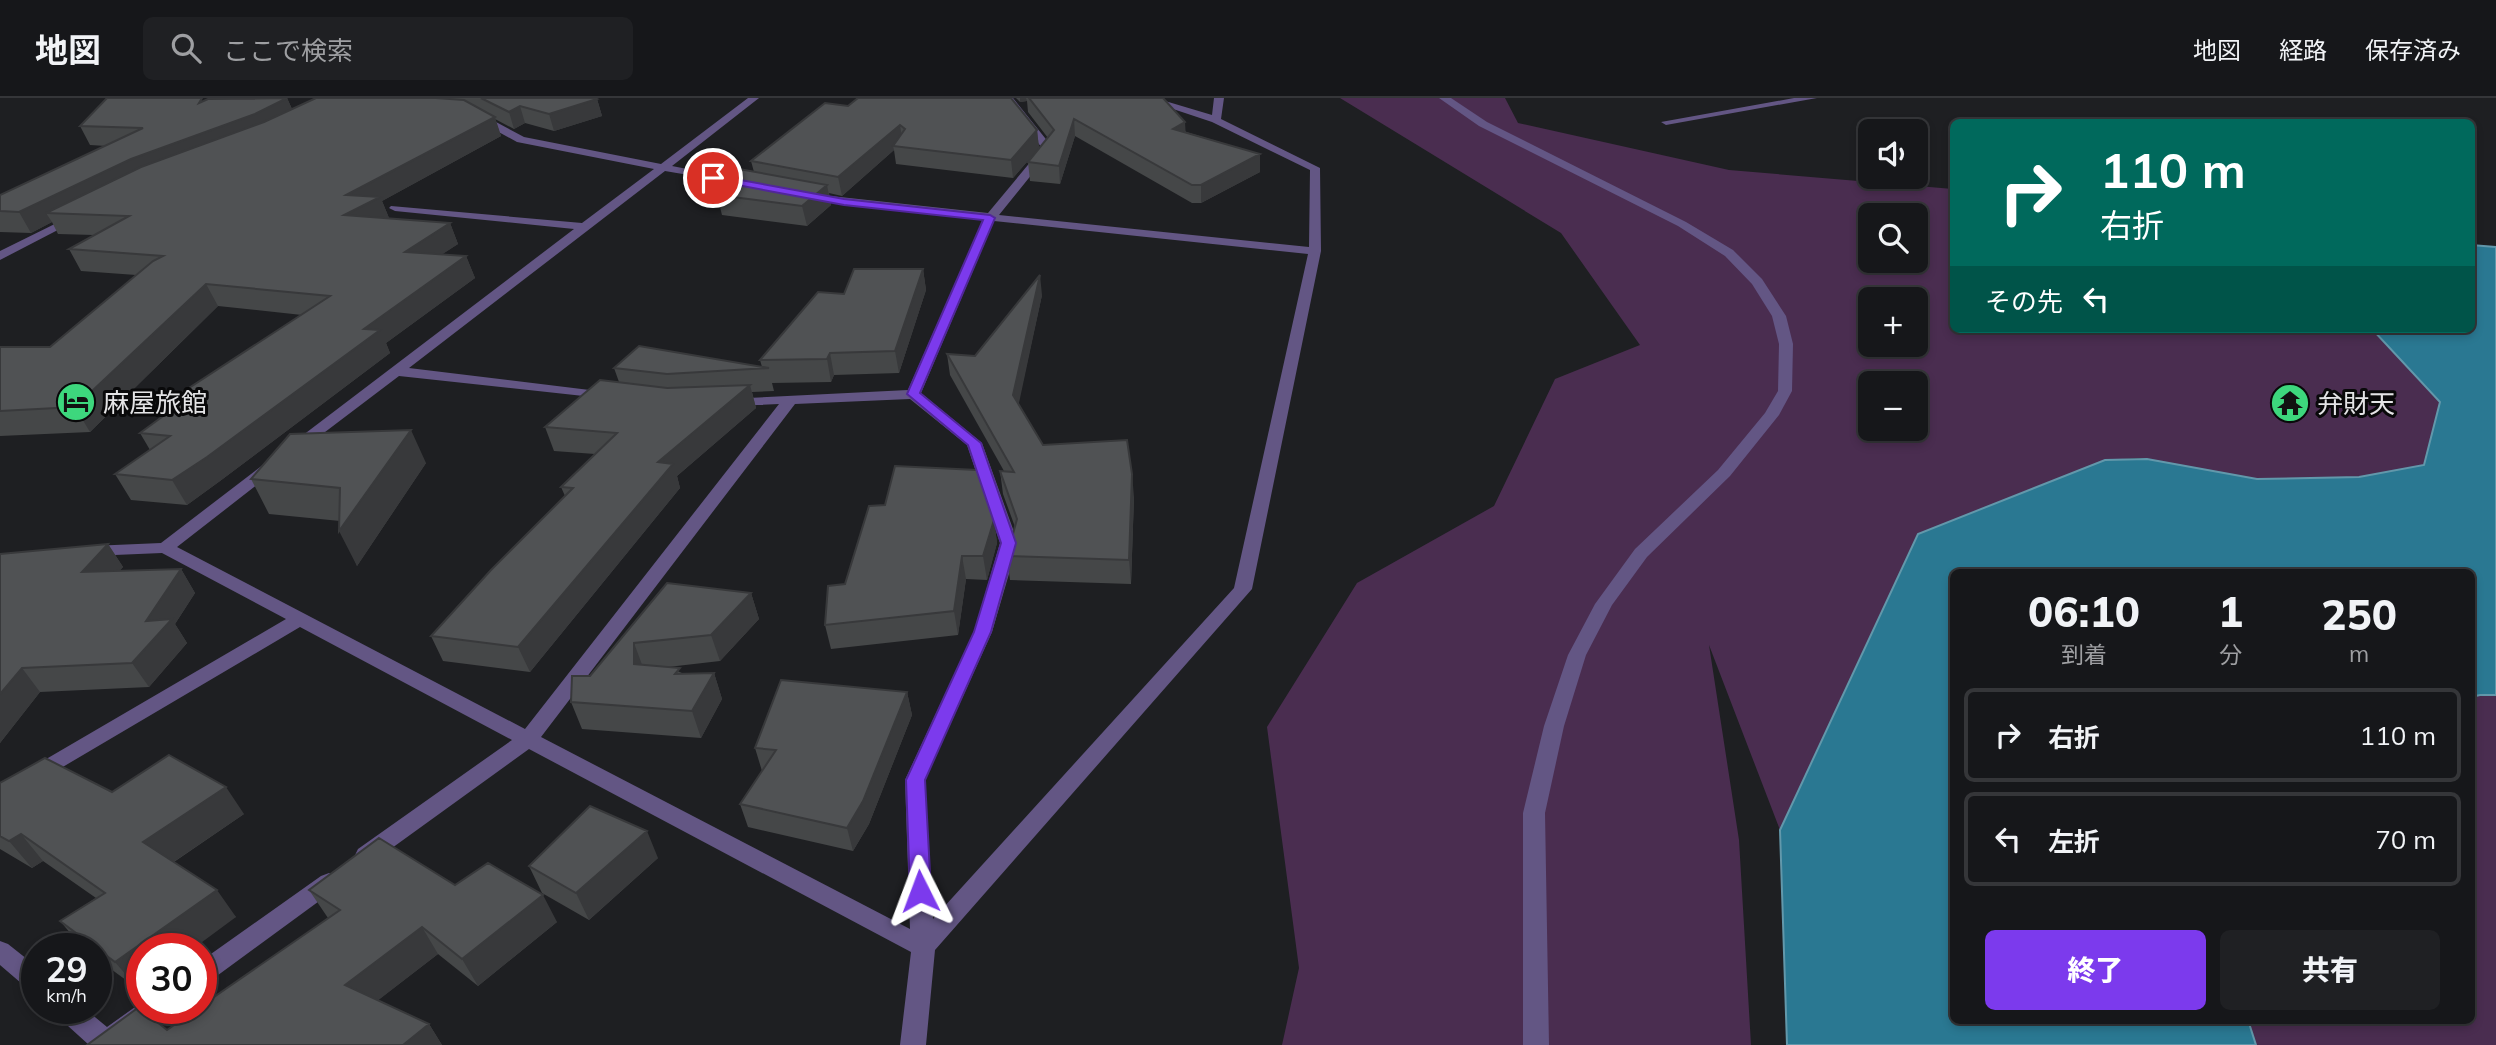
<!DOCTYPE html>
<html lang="ja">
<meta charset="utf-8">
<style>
body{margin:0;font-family:Mulish,"Noto Sans JP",sans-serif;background:#1f2023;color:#f1f3f6;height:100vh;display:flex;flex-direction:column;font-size:26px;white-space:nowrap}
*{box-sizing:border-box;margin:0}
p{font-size:23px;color:#9e9fa2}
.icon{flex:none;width:38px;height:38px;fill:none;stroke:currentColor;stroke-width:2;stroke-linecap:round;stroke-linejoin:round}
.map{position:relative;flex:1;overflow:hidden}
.panel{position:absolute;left:1950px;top:471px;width:525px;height:455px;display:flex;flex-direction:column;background:#16171a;border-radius:10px;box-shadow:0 4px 10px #0003,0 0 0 2px #353639}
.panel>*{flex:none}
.guide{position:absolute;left:1950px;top:21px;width:525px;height:214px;border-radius:10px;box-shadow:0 4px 10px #0003,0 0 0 2px #353639;background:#00695c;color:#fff;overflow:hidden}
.fabs{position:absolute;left:1858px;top:21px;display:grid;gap:14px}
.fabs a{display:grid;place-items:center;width:70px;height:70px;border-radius:10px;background:#16171a;box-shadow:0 4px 10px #0003,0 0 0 2px #353639;font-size:35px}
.speed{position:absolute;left:21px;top:835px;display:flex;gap:14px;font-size:35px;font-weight:700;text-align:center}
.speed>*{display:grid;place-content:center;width:91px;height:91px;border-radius:50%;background:#16171a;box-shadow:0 4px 10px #0003,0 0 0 2px #353639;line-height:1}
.speed small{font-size:18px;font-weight:400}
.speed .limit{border:10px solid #d22;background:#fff;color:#111}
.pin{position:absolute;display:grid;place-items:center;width:60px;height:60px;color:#fff;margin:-30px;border:4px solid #fff;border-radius:50%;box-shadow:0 2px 7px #0007}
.me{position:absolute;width:77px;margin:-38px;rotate:357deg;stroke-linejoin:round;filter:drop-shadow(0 0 5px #0008)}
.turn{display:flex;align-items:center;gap:24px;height:147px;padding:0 35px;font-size:32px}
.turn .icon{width:91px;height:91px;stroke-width:2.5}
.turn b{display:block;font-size:49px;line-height:60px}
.then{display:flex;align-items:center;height:66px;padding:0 35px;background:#0003;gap:14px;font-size:26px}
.eta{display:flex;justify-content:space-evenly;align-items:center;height:119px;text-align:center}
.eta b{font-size:42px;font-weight:800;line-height:49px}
.primary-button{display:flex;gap:14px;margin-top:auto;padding:14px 35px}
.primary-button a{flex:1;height:80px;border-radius:10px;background:#7c3aed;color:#fff;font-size:28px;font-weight:800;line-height:80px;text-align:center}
.primary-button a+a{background:#1f2023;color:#f1f3f6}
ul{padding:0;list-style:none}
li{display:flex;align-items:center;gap:21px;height:94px;margin:0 14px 10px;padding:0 21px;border:4px solid #353639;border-radius:10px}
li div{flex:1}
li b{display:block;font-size:26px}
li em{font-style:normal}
header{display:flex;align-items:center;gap:42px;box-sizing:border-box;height:98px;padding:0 35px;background:#16171a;border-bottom:2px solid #353639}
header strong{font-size:33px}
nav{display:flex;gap:38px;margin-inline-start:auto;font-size:24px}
.search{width:490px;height:63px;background:#1f2023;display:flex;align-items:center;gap:18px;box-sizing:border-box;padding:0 24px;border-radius:10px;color:#9e9fa2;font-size:26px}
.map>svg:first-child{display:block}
</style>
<header>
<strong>地図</strong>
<div class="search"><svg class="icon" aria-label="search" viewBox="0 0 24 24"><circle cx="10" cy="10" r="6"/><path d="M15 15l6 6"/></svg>ここで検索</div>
<nav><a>地図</a><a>経路</a><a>保存済み</a></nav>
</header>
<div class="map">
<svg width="2496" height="947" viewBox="0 0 2496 947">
<rect width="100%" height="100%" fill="#1e1f22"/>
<path fill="#4a2d50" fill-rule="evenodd" d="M1340,0H1505L1518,25L1729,72L1953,91V231H2372L2440,304L2425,367L2359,379L2257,381L2140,360L2106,362L1918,436L1780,732L1709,547L1739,742L1751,947H1282L1299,870L1267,629L1357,485L1494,408L1555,281L1640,247L1561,135ZM1871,117H1916V163H1871ZM1871,201H1916V247H1871ZM1871,285H1916V331H1871Z
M2480,597H2496V947H2256L2248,922H2471V599Z"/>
<path fill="#2a7892" stroke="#6298ab" stroke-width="2" d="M2471,147L2496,149V597H2480L2471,599V474H1953V922H2248L2256,947H1787L1780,732L1918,436L2105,362L2147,361L2257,381L2359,379L2424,367L2440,304L2372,231H2471Z"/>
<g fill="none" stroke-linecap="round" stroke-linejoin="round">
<path fill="#635684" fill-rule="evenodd" d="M748,0H759L672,68L753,84V88L665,73L409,270L606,294L611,295L613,298L611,301L399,278L300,353H290L287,350L290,347L574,131L395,113L389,110L391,108L582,125L654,71L517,44L475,21V17H483L524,39L661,66Z
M1003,0H1013L1053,50L999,117L1309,149L1310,72L1212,24L1140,0H1155L1212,17L1214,0H1224L1221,21L1320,70L1321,153L1252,491L935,852L926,947H900L911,854L529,651L374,763L366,766L358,763L355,757L358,751L512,642L300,529L0,706V688L286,521L162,455L91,458L82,453L91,448L161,445L264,366H276L278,369L276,372L177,449L525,631L779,306L732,308L725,304L727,301L908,292L983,122L844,107L803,99V95L988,115L1042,50ZM994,123L1308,156L1234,490L933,821L925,682L992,534L1018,445L982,345L921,295ZM910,301L967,347L1000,445L974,534L905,682L910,831L541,639L795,306Z
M1439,0H1451L1487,24L1686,124L1733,152L1762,181L1786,218L1793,246L1792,293L1779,317L1730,378L1647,459L1612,507L1586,557L1564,628L1545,715L1549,947H1523V715L1544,628L1568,557L1595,506L1635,451L1718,372L1765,315L1778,293L1779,246L1772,218L1752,186L1725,158L1678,128L1479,28Z
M1794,0H1817L1666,27L1661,24Z
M75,116L81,119L79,121L0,162V153Z
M329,775L337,778L340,784L337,790L210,883L201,886V863L321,778Z
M0,843L8,846L37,869V894L28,891L0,867Z
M142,904V910H165L162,918L122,947H89L57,918L54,910H84L107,929Z"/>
</g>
<path fill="#454748" d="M287,0L292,11L316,0H595L597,1L602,18L554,33L525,25L514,31L495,21L501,38L382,103L389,120L450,125L458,146L442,156L466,158L475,180L386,245L390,255L220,383L187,407L131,402L115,376L150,352L140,335L170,312L166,305L302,217L218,208L90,334L0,338V249H50L136,177L81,173L69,151L94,137L58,136L52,124L31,135L0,134V97L106,48L90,47L80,28Z
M1016,0H1163L1186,34L1260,56V74L1201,105H1192L1075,38L1060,86L1030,83L1028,64L1048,40L1028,14L1027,3L1020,4Z
M825,5L1037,32L1039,50L1013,80L896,66L894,52L842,98L829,95L831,107L807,128L722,117L717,97L728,88L726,81L754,74L751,63Z
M923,171L926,192L899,275L834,277L831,284L772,285L774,293L752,294L756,310L677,378L680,390L530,574L443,563L431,538L565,398L561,389L595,356L554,353L545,329L619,284L614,270L762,269L760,262L844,196Z
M1042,197L1018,306L1043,347L1134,399L1131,486L1010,482L1007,458L1015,429L1003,396L1000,373H1004L950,277L947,256L975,258Z
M426,365L357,468L340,423L269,416L251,381Z
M885,407L994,422L997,445L987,482L966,481L958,537L831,551L825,527Z
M108,446L123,469L119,473L181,471L195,495L175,526L187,545L149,589L40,594L0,645V456Z
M667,485L751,495L759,521L720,563L668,569L682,575H714L722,601L701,640L582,631L571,604L590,578Z
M907,594L912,617L869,726L853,753L748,729L740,706L762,673L755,650Z
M0,685L112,694L244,716L174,764L236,819L142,850V889L138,891L96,860V850H83L60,823L96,800L43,763L32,770L0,751Z
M658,760L589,822L542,795L529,768Z
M455,787L557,824L478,888L438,856L378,902L429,926L442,947H87L167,932L328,820L309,792Z"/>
<path fill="#38393b" d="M287,0L295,18L46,115L52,124L31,135L19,114L131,61Z
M1020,0H1026L1027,3L1020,4Z
M597,1L602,18L554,33L549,16Z
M520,8L525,25L514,31L509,14Z
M495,19L501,38L382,103L389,120L344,117L346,97Z
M1074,21L1075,38L1060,86L1059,68Z
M1185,24L1186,41L1173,31Z
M900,27L903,45L893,48L894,52L842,98L838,79Z
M1037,32L1039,50L1013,80L1011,62Z
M1260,56V74L1201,105V87Z
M827,87L831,107L807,128L802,108Z
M450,125L458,146L414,175L405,154Z
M466,158L475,180L386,245L390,255L220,383L187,407L172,382L364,231Z
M923,171L926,192L899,275L895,253Z
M1040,177L1042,197L1016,319L1013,297Z
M206,186L218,208L90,334L75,309Z
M830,255L834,277L831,284L827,261Z
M750,287L756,310L677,378L680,390L530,574L518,549L658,364Z
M411,332L426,365L357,468L339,433Z
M1132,376L1134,399L1131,486L1129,462Z
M994,422L997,445L987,482L983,458Z
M108,446L123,469L98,498L82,474Z
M962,458L966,481L958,537L954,513Z
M181,471L195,495L175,526L187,545L149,589L132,565L146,523Z
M751,495L759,521L720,563L711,537Z
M634,545L644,572L634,566Z
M22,570L40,594L0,645V596Z
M714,575L722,601L701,640L692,613Z
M907,594L912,617L869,726L853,753L847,730Z
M226,689L244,716L163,771L143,744Z
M647,733L658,760L589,822L576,795Z
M21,736L43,763L32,770L9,743Z
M217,792L236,819L194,850H142V889L138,891L115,864Z
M543,797L557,824L478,888L462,861Z
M422,829L438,856L363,914L345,887Z
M429,926L442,947H403Z"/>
<path fill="#505254" stroke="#38393b" stroke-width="2" d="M107,0H202L199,5L208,1L287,0L255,16L131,61L19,114L0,113V97L143,30L80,28Z
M316,0H436L464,2L495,19L346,97L380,99L344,117L450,125L405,154L466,158L364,231L380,232L207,359L172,382L115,376L170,338L140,335L181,305H166L330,198L206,186L75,309L0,313V249H50L153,163L163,158L69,151L129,118L46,115L141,69L264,24Z
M481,0H595L597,1L549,16L520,8L509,14Z
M858,0H1011L1037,32L1011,62L893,48L905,31L900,27L838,79L751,63L825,5L848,8Z
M1029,0H1163L1185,24L1173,31L1260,56L1201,87H1192L1074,21L1059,68L1028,64L1054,32Z
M739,71L827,87L802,108L717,97L733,84L726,81Z
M854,171H923L895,253L830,255L827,261L760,262L818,194L844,196Z
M1040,177L1013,297L1043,347L1127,342L1132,376L1129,462L1007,458L1017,421L1000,373L1014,374L947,256L975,258Z
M639,248L769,270L667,276L614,270Z
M600,282L667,290L750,287L658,364L673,366L518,549L431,538L491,472L573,390L561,389L617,335L545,329Z
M411,332L339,433L340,390L251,381L290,336Z
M895,368L977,372L994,422L983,458H962L954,513L825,527L828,488L845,486L869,408L885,407Z
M108,446L82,474L181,471L146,523L172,521L132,565L22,570L0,596V456Z
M667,485L751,495L711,537L634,545V566L680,570L675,576L714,575L692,613L571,604L572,578H590Z
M781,582L907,594L863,703L847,730L740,706L776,652L755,650Z
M169,657L226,689L143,744L217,792L115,864L60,823L105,795L21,736L9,743L0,738V685L45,660L112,694Z
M590,708L647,733L576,795L529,768Z
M379,740L455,787L488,765L543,797L462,861L422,829L345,887L429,926L403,947H87L139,909L167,932L198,910H201V908L340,812L309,792Z"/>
<path fill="#7c3aed" stroke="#51269a" stroke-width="2" d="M713,77L844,101L990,117L995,120L920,295L981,345L1016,445L991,534L925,682L931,793L927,799L920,802L913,799L910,793L906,682L974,534L1001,445L968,347L907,296L983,122L844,107L710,82L708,80Z"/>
<defs>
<g id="hotel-disc" transform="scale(2.0125)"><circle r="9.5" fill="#3dd77d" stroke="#09090a"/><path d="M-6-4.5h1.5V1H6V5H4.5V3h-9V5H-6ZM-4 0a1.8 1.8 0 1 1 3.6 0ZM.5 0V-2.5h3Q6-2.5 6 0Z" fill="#111"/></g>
<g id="temple-disc" transform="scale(2.0125)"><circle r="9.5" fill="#3dd77d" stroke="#09090a"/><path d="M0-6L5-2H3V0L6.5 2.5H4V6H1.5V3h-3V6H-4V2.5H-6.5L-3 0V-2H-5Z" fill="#111"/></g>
</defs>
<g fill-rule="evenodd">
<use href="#hotel-disc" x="76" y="304"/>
<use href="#temple-disc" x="2290" y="305"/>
</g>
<g text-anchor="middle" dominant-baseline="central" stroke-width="6" stroke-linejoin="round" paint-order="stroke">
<g font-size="26" fill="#e4e4e6" stroke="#09090a" text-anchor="start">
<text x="103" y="304">麻屋旅館</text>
<text x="2317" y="305">弁財天</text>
</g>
</g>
</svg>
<div class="fabs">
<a><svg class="icon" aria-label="sound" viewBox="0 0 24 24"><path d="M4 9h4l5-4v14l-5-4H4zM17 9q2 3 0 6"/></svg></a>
<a><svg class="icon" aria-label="search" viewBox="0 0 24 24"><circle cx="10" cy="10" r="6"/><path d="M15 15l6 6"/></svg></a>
<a>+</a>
<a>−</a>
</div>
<div class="speed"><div>29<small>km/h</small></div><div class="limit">30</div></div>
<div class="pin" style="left:713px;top:80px;background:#d93025"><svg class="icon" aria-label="arrive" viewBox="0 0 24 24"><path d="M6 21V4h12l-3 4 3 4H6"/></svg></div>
<svg class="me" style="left:920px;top:793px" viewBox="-20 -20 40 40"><path d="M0-17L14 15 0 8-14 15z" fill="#7c3aed" stroke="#fff" stroke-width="4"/></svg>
<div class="guide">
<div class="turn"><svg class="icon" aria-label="right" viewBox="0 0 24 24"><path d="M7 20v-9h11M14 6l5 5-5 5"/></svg><div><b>110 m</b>右折</div></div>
<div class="then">その先<svg class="icon" aria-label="left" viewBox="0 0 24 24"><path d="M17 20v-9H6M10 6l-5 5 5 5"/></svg></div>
</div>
<section class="panel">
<div class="eta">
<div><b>06:10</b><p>到着</p></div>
<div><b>1</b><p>分</p></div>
<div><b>250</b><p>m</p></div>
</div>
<ul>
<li><svg class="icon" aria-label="right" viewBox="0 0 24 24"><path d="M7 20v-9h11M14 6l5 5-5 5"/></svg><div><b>右折</b></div><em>110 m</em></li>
<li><svg class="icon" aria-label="left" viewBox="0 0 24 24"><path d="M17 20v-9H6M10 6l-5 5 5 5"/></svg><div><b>左折</b></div><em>70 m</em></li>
</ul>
<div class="primary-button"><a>終了</a><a>共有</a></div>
</section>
</div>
